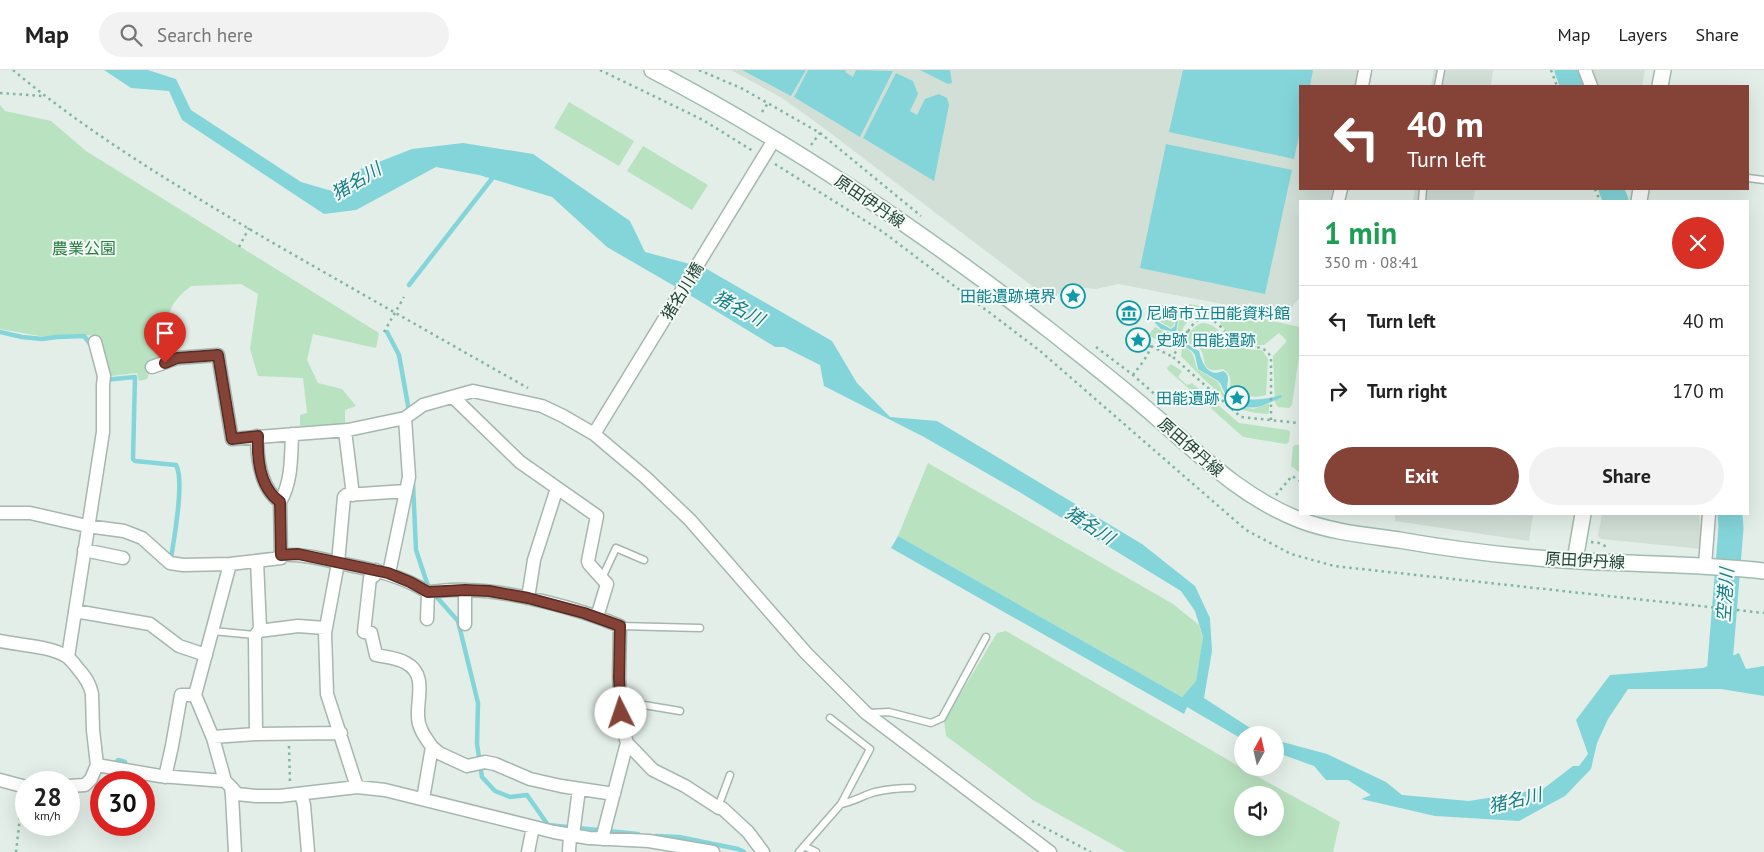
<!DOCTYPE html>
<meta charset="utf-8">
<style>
body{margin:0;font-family:"PT Sans","Noto Sans JP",sans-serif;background:#f2f2f2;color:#222;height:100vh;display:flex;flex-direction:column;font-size:19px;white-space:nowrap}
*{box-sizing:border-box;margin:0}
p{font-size:16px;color:#767676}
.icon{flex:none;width:28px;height:28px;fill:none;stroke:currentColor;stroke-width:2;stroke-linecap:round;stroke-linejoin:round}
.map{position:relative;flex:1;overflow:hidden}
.sheet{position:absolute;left:1299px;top:130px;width:450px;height:315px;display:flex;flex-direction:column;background:#fff;border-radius:0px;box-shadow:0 5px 20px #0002}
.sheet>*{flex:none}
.guide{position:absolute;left:1299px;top:15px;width:450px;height:105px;border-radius:0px;box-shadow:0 5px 20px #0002;background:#854237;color:#fff;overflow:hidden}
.needle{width:32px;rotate:8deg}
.buttons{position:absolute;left:1234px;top:656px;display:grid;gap:10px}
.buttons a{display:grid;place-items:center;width:50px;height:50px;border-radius:50%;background:#fff;box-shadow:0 5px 20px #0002;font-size:25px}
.speed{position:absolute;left:15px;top:701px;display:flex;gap:10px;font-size:25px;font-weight:700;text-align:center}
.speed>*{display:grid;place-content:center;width:65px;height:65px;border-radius:50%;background:#fff;box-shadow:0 5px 20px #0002;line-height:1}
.speed small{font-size:12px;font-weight:400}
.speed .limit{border:8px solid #d22;background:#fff;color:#111}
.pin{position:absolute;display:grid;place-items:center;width:42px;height:42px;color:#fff;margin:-51px -21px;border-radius:50% 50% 50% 0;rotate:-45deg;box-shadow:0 0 5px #0007}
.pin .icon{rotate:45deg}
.me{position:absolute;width:55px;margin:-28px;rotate:356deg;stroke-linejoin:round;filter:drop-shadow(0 0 4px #0008)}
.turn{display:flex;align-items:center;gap:18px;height:105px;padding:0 25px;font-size:22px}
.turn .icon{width:65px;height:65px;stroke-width:2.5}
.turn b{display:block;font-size:35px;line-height:42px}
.round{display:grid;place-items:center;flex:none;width:52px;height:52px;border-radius:26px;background:#f2f2f2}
.summary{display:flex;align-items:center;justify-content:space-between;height:85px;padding:0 25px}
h1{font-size:30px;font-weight:600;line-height:38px;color:#1e9e55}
.button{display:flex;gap:10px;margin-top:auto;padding:10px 25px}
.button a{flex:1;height:58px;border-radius:30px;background:#854237;color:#fff;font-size:20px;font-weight:600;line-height:58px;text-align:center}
.button a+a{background:#f2f2f2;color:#222}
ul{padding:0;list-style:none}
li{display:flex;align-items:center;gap:15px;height:70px;padding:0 25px;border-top:1px solid #e0e0e0}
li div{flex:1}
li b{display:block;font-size:19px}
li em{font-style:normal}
header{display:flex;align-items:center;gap:30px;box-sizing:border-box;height:70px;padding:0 25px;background:#fff;border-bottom:1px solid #e0e0e0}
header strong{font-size:24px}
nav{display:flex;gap:28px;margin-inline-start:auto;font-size:18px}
.search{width:350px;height:45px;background:#f2f2f2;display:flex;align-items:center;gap:12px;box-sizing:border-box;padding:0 18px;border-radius:28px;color:#767676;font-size:19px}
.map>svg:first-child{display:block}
</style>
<header>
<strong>Map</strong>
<div class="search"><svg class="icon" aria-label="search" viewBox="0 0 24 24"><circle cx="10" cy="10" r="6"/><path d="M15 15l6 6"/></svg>Search here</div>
<nav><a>Map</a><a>Layers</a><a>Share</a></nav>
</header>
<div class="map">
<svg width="1764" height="782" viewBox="0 0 1764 782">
<rect width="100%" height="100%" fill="#e3eee8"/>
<path fill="#d1dfd7" d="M731,0H1359L1355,16H1300V119H1333L1330,131H1300V227L1285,246L1118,214L1096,219L1065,216L1052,231L817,53L782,28Z
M1434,0H1493L1491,16H1431Z
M1590,0H1645L1642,16H1596Z
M1415,119H1475L1473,131H1413Z
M1395,444H1533L1529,471L1395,451Z
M1602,444H1699L1701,462V479L1601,469L1598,466Z"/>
<path fill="#b9e2c0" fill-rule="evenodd" d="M569,32L634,71L619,96L554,58Z
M0,35L5,41L51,51L86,81L379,263L376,278L313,264L307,290L318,313L342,319L356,336L345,340V354L300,359V345L307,343L303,308L258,306L250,279L258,224L241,214L191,216C162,239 167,250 175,283L154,292L147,309L139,311L137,303L111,306L106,299L96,265L45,267L0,259Z
M643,76L708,115L692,140L627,101Z
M1189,234L1217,239V244L1188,241Z
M1181,237H1184V243L1192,245L1183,258L1181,266L1177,262Z
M1162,238L1176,241L1174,255L1171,258L1159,251Z
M1223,240L1300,257V278L1292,335L1289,338L1278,337L1275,333L1273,286L1286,272V270L1279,263L1264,275H1249L1229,265L1220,253Z
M1202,253C1215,254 1216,259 1225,267C1235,278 1248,280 1262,280L1268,289L1266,325C1255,329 1239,326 1230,318C1231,309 1231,304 1223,299C1198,305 1208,286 1199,278C1196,275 1191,274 1187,273C1187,263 1194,256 1202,253Z
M1155,257L1161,260L1169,262L1175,268L1172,273L1159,271L1150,266V263Z
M1182,277C1195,280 1194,289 1197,299L1218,312L1223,323L1237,335L1253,339L1267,334H1269V342L1267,344C1260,343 1251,343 1244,340C1229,335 1193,299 1181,286Z
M1171,294L1182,301L1178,307L1187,315L1192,313L1239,353L1288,360L1290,362L1289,372L1286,374L1243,367L1168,300L1167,298Z
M1295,375H1300V403L1291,396L1293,377Z
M928,393L1173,534L1199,555L1203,568L1196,611L1182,627L898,466Z
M1006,561L1242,698L1340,752L1333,782H1126L1033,730L946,666L944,651L997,563ZM1242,725H1275V758H1242Z"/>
<path fill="#84d5da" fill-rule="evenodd" d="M104,0H148L176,9L191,40L301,112L332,121L358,100L412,79L463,73L533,84L630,151L645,182L705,198L832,271L857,313L890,347L937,351L1142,474L1195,516L1210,548L1212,581L1204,628L1261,665H1242V669L1187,637L1184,644L891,478L898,466L1182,627L1196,611L1203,567L1195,541L1181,521L1021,423L924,367L824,316L820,295L784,277H775L688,224L607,177L552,127L479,105L436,97L356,140L324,144L182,50L169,21L131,18Z
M742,0H806L791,26Z
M808,0H846L845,2L853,7L856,0L893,1L860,67L794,27Z
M920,0H950L952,13L948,14Z
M1183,0H1313L1310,16H1300V61L1294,89L1169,62Z
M896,3L913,11L918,24L910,41L917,45L925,29L939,24L947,28L949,35L934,111L863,68Z
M1166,74L1292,100L1265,224L1140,198Z
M1159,235L1178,237L1180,239L1176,262L1185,273L1199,281C1202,293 1208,308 1223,301C1231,305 1227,311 1227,319C1241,334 1264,330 1281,325L1282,327C1261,337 1245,346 1226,324C1222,320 1222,314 1218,311C1212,307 1204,303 1198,299L1195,285L1192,281L1184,276L1170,261L1161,259L1155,253ZM1161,238L1177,240L1175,256L1171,259L1158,252Z
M1739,583L1746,599L1764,596V626L1721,619H1628L1608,649L1597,673L1591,699L1565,726L1519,751L1435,746L1361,729L1371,725L1348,710H1326L1314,696L1275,682V670L1327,684L1386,712L1402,725L1469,731L1543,719L1573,696H1579L1588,684L1576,650L1610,605L1703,598Z"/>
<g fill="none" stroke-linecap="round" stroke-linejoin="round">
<path stroke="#84d5da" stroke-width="4.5" d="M409,215L494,106
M0,262L22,267L42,269L57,267L84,266L91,275
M387,262L399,285L409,341
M104,310L135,307L133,389L135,391L176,395C185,410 174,469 171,488L172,490
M413,413L416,480L429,519
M434,524L458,551L478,633L477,674L482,707L495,721L510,727L527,725L548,755L638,764
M112,693L115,694L118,690L125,692
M656,766L679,767L738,779L744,782"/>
<path stroke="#84d5da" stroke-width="25" d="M1567,0L1573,16
M1611,119L1616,131
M1719,606L1731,458L1730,444"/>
<g stroke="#a5b7af" stroke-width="9">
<path id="lane" d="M1438,16L1441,0
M1748,108L1764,110
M1422,131L1423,119
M602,508L616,478L644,490
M620,556L700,558
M212,561L255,565
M620,631L680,641
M868,643L889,642L931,653L942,648L986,567
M841,734C853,732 864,725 875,722C888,719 899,718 912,718
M718,737L730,705
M804,776L816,782
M799,782L841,734L870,679L830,648"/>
</g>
<g stroke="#a5b7af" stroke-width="15">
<path id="street" d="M1585,0L1591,16
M1362,16L1365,0
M1338,131L1341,119
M152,297L177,288L218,285L232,369L348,360L405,348L423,335L473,321L542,336L563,346L594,364L645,407L690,450L806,583L866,643L1050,782
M453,327L520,392L597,446L588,491L589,494L607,514L597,547
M345,361L353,425
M594,364L774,70
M280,432C292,412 291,387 292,364
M0,443H30L87,456L124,461L142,468L170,493L183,495L230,494L281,488L280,432C260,418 257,388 257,366
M84,480L123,488
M281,485C302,484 319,488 339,493C373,500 398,504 428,522L427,549
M1705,495L1709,444
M376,500L374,506L370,508L364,562L371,563L376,585C385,587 398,588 406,593C427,604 417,628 418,646C418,658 425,667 432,677L423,729
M389,503L409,407L405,348
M428,522C441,521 454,519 467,520C512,521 578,538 620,556L619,608L622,655L627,673L653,700L685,716L719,738H722L748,762L763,782
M528,528L534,490L557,418
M75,541L150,554L179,576L206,585
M465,554V520
M259,561L298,556L325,558
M0,571C19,575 49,576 66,586C71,589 75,595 79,600C86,608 90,614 92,624L93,660L97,695L91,709L85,715L69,716
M68,587L103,362V315L104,306L95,272
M256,664L255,566L260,559L257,491
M213,667L256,664L341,663
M432,677L439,683L467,696L485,692L495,694L530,709L561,716L614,724
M97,695L160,706L225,711L231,717L232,725L235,782
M165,707L172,676L181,625H195
M0,710L26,717
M225,711L213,668L195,625L230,494
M231,717L237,724L256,726H280L357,717L385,720L554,762L589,768L649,771L713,782
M357,717L327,624L325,563L338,493L344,427L346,425L406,421
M301,724L304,735L308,782
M573,765L579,719
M602,769L627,673
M528,782L533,757
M569,782L570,765"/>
</g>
<g stroke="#a0bcaf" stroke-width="18">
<path id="secondary" d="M652,0C794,74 927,165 1053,263C1088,291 1123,318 1156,347C1201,386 1243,428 1300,450C1331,462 1365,465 1399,470C1444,478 1491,484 1537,488C1612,495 1688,492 1764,501
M1660,16L1663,0
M1639,131L1641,119
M1575,490L1583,444"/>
</g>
<path stroke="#7fb69f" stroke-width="2.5" stroke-dasharray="2.5 4" stroke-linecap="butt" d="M13,0C92,66 180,118 268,170C355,220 441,269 528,318
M600,0L703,50L753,81
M699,0L743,19L820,63L921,146
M1551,0L1557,16
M0,23L43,26
M762,42L768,33
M811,75L820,63
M775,94L883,162L1039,280L1246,460L1291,484L1334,496L1764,543
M1595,119L1600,131
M239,177L249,158
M384,262L404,227
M1186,262L1196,264
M1151,276L1173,287
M1096,277L1133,305L1167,335
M1133,305C1140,295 1151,284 1151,272L1146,267
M1271,350V287C1262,272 1251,280 1237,273C1229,268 1226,262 1220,256C1203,240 1193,251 1185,267C1181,274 1176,280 1173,287L1241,347L1299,353
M1276,425L1292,406L1300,411
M1591,472L1599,473L1607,477
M289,676L290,713
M1032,751L1091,782
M16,782L22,729"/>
<use href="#lane" stroke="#fff" stroke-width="6"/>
<use href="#street" stroke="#fff" stroke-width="12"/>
<use href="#secondary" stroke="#fff" stroke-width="15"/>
</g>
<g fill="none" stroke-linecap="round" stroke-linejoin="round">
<g stroke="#562b24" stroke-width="12">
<path id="route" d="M165,293L177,288L218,285L232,369L258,366C257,388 260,418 280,432L281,485L298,484L388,503L410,512L428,522L465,520L489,521L528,528L584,543L620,556L619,608L621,643"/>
</g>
<use href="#route" stroke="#854237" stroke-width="9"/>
</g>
<defs>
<g id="sight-ring" transform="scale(1.25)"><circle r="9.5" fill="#f4faf6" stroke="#0f9aa8" stroke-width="1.5"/><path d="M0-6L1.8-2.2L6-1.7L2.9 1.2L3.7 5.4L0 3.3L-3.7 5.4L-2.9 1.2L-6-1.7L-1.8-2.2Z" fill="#0f9aa8"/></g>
<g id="museum-ring" transform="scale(1.25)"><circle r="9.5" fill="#f4faf6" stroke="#0f9aa8" stroke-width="1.5"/><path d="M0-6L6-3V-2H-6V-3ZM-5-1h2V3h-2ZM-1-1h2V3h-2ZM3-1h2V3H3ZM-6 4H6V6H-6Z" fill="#0f9aa8"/></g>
</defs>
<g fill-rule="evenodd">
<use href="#sight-ring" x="1073" y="226"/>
<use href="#museum-ring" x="1129" y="243"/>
<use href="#sight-ring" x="1138" y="270"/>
<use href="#sight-ring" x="1237" y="328"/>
</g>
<g text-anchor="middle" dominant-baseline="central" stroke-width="4" stroke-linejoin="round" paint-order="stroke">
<g font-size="16" fill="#204236" stroke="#f4faf6">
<text transform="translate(870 131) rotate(34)">原田伊丹線</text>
<text transform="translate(682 221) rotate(-58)">猪名川橋</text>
<text transform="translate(1191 377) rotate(41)">原田伊丹線</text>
<text transform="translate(1585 490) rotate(3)">原田伊丹線</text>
</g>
<g font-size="16" fill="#257e3f" stroke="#f4faf6">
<text x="84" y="178">農業公園</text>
</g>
<g font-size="16" fill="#0d838f" stroke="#f4faf6" text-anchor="end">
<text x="1056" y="226">田能遺跡境界</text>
<text x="1146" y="243" text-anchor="start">尼崎市立田能資料館</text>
<text x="1156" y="270" text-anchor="start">史跡 田能遺跡</text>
<text x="1220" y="328">田能遺跡</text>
</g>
<g font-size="18" font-style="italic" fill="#127e86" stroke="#f4faf6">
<text transform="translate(356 111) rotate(-31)">猪名川</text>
<text transform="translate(739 238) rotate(28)">猪名川</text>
<text transform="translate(1090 455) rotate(33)">猪名川</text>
<text transform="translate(1725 525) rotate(-86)">空港川</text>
<text transform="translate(1515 730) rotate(-13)">猪名川</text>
</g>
</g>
</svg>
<div class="buttons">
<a><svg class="needle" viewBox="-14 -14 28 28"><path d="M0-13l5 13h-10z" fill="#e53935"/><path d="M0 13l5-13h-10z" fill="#767676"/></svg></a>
<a><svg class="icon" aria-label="sound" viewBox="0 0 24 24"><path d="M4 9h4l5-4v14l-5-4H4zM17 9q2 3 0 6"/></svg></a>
</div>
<div class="speed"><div>28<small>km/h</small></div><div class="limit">30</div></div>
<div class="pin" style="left:165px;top:293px;background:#d93025"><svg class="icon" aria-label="arrive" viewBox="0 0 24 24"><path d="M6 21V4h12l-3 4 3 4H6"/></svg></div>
<svg class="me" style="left:621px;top:643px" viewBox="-20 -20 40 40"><circle r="19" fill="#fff"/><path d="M0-13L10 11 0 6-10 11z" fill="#854237"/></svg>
<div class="guide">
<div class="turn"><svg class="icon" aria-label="left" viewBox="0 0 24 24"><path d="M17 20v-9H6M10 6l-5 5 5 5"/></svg><div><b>40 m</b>Turn left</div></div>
</div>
<section class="sheet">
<div class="summary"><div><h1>1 min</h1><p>350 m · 08:41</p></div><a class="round" style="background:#d93025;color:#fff"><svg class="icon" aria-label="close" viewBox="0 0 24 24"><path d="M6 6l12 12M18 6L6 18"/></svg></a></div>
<ul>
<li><svg class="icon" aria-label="left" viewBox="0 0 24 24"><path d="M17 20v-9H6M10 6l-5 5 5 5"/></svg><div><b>Turn left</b></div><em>40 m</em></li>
<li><svg class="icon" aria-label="right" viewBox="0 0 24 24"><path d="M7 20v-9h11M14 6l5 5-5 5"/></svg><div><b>Turn right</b></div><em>170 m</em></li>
</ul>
<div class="button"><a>Exit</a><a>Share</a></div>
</section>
</div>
